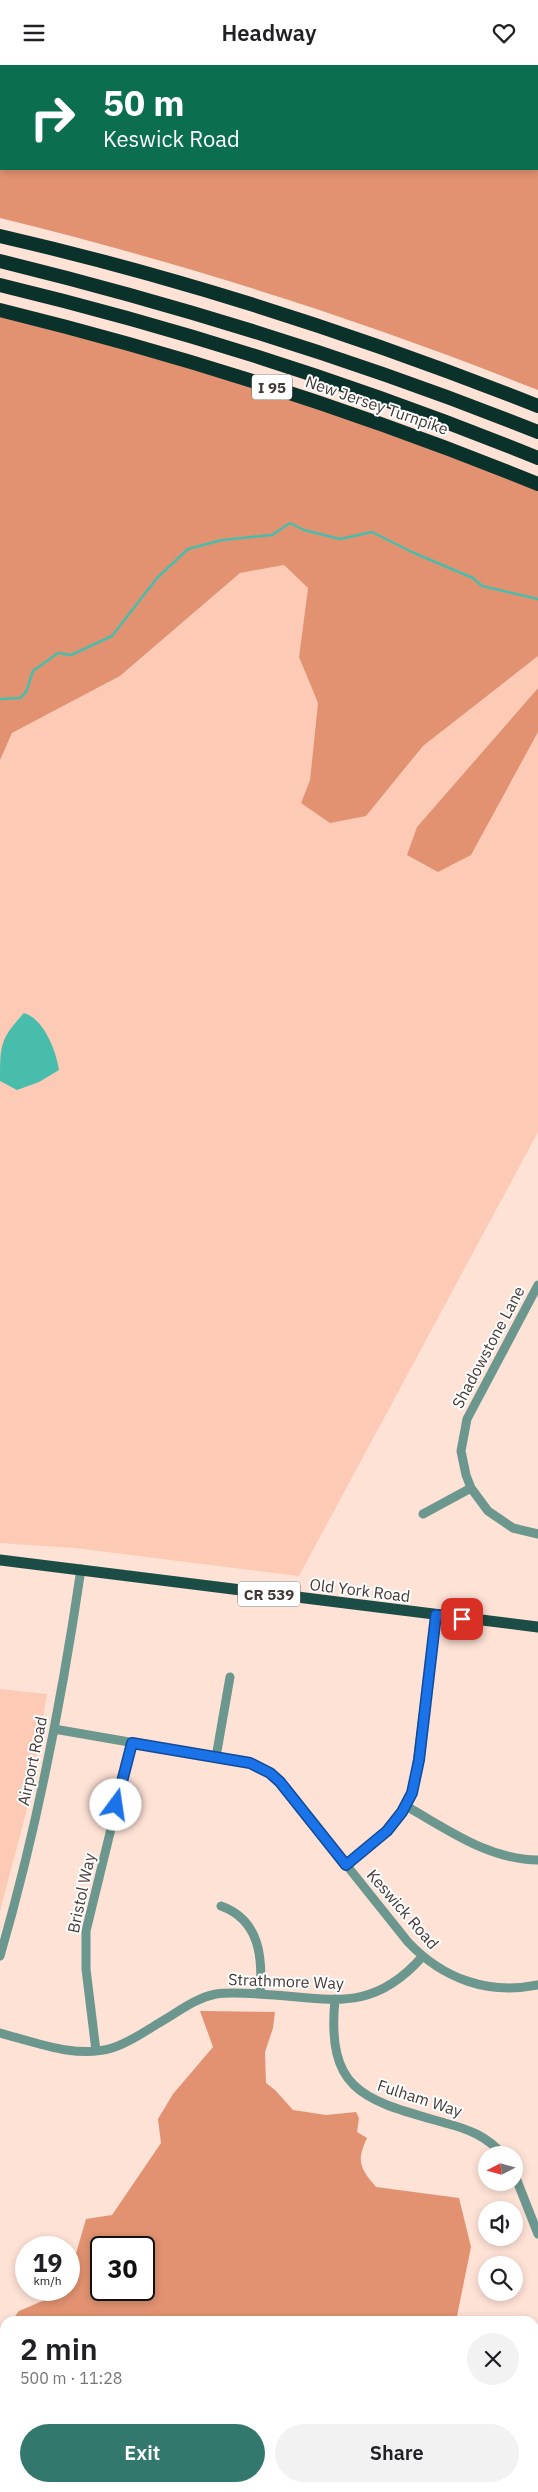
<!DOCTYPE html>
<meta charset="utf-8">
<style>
body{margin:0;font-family:"IBM Plex Sans",sans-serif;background:#f2f2f2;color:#202124;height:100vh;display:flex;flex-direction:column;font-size:19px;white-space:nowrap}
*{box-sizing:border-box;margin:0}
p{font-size:16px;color:#757577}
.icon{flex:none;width:28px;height:28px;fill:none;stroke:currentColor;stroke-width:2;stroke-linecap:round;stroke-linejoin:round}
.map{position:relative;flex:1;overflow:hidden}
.drawer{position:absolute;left:0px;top:2251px;width:539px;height:176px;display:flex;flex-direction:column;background:#fff;border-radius:15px 15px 0 0;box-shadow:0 2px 8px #0003}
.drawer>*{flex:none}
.hud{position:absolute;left:0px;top:0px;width:539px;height:105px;box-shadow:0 2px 8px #0003;background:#0b6e4f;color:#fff;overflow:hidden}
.needle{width:32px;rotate:264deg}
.controls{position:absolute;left:478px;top:2081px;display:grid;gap:10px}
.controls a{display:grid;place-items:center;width:45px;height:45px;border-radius:50%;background:#fff;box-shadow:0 2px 8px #0003;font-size:25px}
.speed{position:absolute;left:15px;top:2171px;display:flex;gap:10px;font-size:25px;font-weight:700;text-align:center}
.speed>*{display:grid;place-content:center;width:65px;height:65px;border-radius:50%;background:#fff;box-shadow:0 2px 8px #0003;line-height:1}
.speed small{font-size:12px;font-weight:400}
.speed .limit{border:2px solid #111;border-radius:8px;background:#fff;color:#111}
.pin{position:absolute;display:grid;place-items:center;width:42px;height:42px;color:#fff;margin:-21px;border-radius:10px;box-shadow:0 2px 8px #0006}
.me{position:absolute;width:55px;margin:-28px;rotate:14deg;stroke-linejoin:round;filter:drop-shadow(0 0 4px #0008)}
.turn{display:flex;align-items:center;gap:18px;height:105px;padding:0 20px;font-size:22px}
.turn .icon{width:65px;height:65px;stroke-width:2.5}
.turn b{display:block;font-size:35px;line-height:42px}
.round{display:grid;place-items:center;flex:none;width:52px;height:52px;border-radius:26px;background:#f2f2f2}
.headline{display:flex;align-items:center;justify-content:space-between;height:85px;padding:0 20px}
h1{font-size:30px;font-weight:600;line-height:38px}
.button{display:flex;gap:10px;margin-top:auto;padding:10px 20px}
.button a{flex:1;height:58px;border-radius:30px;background:#33786d;color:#fff;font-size:20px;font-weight:600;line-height:58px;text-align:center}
.button a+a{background:#f2f2f2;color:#202124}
header{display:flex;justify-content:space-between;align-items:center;height:65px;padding:0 20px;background:#fff;font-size:22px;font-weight:600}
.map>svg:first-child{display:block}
</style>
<header><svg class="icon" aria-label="menu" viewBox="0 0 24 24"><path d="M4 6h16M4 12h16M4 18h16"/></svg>Headway<svg class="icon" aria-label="heart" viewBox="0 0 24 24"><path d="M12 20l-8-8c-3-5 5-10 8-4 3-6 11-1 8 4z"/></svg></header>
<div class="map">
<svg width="538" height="2427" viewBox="0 0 538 2427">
<rect width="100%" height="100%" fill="#ffe2d6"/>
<path fill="#fdcab6" d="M284,500L308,523L299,592L318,638L310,715L301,738L366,751L423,681L538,591V623L417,762L471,790L538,667V1067L299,1511L75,1483L0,1478V695L12,668L120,611L240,508Z
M0,1624L47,1629L27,1744L0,1846Z"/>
<path fill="#e29270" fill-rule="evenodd" d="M0,0H134L1,1V104H538V1H333L538,0V325C363,255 183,198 0,153Z
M0,239L538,412V591L423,681L366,751L330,758L301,738L310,715L318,638L299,592L308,523L284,500L240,508L120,611L12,668L0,695Z
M538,623V667L471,790L438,807L407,790L417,762Z
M200,1946L275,1947L273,1963L265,1987L266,2018L275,2025L293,2045L326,2050L356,2047L359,2053L357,2067L367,2073C356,2097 360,2103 376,2122L459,2133L471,2182L456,2256H11L19,2246L54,2231L57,2225H69V2203L75,2192L86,2154L112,2150L161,2078L158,2054L173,2029L213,1982ZM101,2182H144V2225H101Z
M45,2423V2422L426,2423L425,2427H45Z"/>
<path fill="#49bdac" d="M24,948C44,954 56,986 59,1005L39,1017L17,1025L0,1016C0,980 0,974 24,948Z"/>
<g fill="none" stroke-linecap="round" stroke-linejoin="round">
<path stroke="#49bdac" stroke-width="2.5" d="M0,634L20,633L26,627L33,606L58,588L71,590L112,571L157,513L188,484L222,475L272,470L290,458L304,465L340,474L372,467L414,488L473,513L482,521L538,534"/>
<path stroke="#6c978e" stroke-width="9" d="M538,1220L467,1354L461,1386L466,1410L471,1423L488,1446L513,1463L538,1469
M423,1449L471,1423
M54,1664L239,1696L260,1702L280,1717L408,1877C443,1914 488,1930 538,1920
M216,1692L230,1612
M406,1741C447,1764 489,1795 538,1795
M346,1800C375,1777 401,1758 414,1722L436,1550
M221,1841C260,1855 263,1893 260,1929
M0,1891C37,1764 62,1634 81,1504
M335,1934C326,2029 366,2035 445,2058C468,2064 487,2071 503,2090
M0,1968C35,1977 76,1994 112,1983C129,1978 144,1967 159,1958C177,1948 195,1933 216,1929C230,1927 244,1928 258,1929C327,1932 370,1951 422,1892
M96,1986L86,1904V1866L132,1678
M514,2108L538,2169
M534,2271L538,2268
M530,2427L533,2422"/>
<path stroke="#1b4c45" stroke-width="11" d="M0,1495L538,1562"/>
<path stroke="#0b312b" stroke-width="14" d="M0,171C183,213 364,272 538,341
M0,196C183,241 363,297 538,367
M0,220C183,264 363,322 538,393
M0,245C183,290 363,348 538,419"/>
</g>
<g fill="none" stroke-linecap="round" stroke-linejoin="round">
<g stroke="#114b97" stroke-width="12">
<path id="route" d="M116,1740L132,1678L250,1698L270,1708L280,1717L346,1800L387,1766L402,1747L412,1728L419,1695L436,1550L462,1554"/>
</g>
<use href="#route" stroke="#1a73e8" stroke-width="9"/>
</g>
<g text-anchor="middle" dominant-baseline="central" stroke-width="4" stroke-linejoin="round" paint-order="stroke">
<g fill="#fff" stroke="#7c7471" stroke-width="1">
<rect x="252" y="309.5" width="40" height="25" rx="4"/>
<rect x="238" y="1516.5" width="62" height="25" rx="4"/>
</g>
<g font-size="15" font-weight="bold" fill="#443934">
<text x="272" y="322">I 95</text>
<text x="269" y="1529">CR 539</text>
</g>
<g font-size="16" fill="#443934" stroke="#fff">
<text transform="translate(377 340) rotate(19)">New Jersey Turnpike</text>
<text transform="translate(488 1282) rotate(-62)">Shadowstone Lane</text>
<text transform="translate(360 1525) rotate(7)">Old York Road</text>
<text transform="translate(32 1696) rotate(-78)">Airport Road</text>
<text transform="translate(81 1828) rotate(-78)">Bristol Way</text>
<text transform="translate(403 1844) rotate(49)">Keswick Road</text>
<text transform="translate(286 1916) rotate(2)">Strathmore Way</text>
<text transform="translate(420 2033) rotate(18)">Fulham Way</text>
</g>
</g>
</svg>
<div class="controls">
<a><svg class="needle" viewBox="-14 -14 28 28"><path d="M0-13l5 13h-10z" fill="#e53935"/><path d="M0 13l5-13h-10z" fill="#757577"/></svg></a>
<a><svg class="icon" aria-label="sound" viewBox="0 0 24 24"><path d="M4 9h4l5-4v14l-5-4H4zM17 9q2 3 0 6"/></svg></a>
<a><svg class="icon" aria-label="search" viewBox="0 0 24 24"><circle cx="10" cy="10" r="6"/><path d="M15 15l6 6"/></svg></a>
</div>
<div class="speed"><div>19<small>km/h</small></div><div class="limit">30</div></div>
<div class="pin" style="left:462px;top:1554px;background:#d93025"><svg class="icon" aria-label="arrive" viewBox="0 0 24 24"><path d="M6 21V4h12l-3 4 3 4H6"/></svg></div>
<svg class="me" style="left:116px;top:1740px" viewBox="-20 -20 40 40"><circle r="19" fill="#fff"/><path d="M0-13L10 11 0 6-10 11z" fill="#1a73e8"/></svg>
<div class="hud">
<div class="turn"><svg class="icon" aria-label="right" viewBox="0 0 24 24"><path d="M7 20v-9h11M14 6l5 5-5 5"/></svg><div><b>50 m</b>Keswick Road</div></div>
</div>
<section class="drawer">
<div class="headline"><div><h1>2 min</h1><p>500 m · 11:28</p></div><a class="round"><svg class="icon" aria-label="close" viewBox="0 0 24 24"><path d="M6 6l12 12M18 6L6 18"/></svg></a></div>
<div class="button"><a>Exit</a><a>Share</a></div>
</section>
</div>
